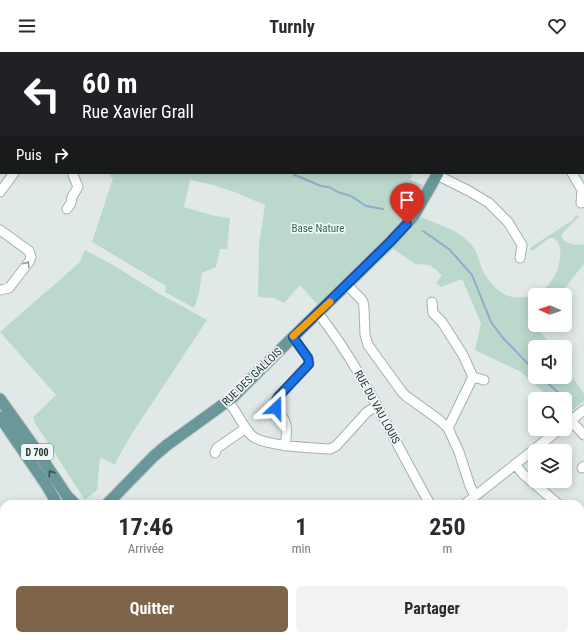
<!DOCTYPE html>
<html lang="fr">
<meta charset="utf-8">
<style>
body{margin:0;font-family:"Roboto Condensed",sans-serif;background:#f2f2f3;color:#2b2b33;height:100vh;display:flex;flex-direction:column;font-size:15px;white-space:nowrap}
*{box-sizing:border-box;margin:0}
p{font-size:13px;color:#7c7c81}
.icon{flex:none;width:22px;height:22px;fill:none;stroke:currentColor;stroke-width:2;stroke-linecap:round;stroke-linejoin:round}
.map{position:relative;flex:1;overflow:hidden}
.side{position:absolute;left:0px;top:448px;width:584px;height:140px;display:flex;flex-direction:column;background:#fff;border-radius:12px 12px 0 0;box-shadow:0 2px 10px #0003}
.side>*{flex:none}
.guide{position:absolute;left:0px;top:0px;width:584px;height:122px;box-shadow:0 2px 10px #0003;background:#202124;color:#fff;overflow:hidden}
.needle{width:26px;rotate:272deg}
.fabs{position:absolute;left:528px;top:236px;display:grid;gap:8px}
.fabs a{display:grid;place-items:center;width:44px;height:44px;border-radius:6px;background:#fff;box-shadow:0 2px 10px #0003;font-size:20px}
.pin{position:absolute;display:grid;place-items:center;width:34px;height:34px;color:#fff;margin:-41px -17px;border-radius:50% 50% 50% 0;rotate:-45deg;box-shadow:0 0 4px #0007}
.pin .icon{rotate:45deg}
.me{position:absolute;width:44px;margin:-22px;rotate:23deg;stroke-linejoin:round;filter:drop-shadow(0 0 3px #0008)}
.turn{display:flex;align-items:center;gap:14px;height:84px;padding:0 16px;font-size:18px}
.turn .icon{width:52px;height:52px;stroke-width:2.5}
.turn b{display:block;font-size:28px;line-height:34px}
.then{display:flex;align-items:center;height:38px;padding:0 16px;background:#0003;gap:8px;font-size:15px}
.eta{display:flex;justify-content:space-evenly;align-items:center;height:68px;text-align:center}
.eta b{font-size:24px;font-weight:700;line-height:28px}
.primary-button{display:flex;gap:8px;margin-top:auto;padding:8px 16px}
.primary-button a{flex:1;height:46px;border-radius:6px;background:#7e6549;color:#fff;font-size:16px;font-weight:700;line-height:46px;text-align:center}
.primary-button a+a{background:#f2f2f3;color:#2b2b33}
header{display:flex;justify-content:space-between;align-items:center;height:52px;padding:0 16px;background:#fff;font-size:18px;font-weight:700}
.map>svg:first-child{display:block}
</style>
<header><svg class="icon" aria-label="menu" viewBox="0 0 24 24"><path d="M4 6h16M4 12h16M4 18h16"/></svg>Turnly<svg class="icon" aria-label="heart" viewBox="0 0 24 24"><path d="M12 20l-8-8c-3-5 5-10 8-4 3-6 11-1 8 4z"/></svg></header>
<div class="map">
<svg width="584" height="588" viewBox="0 0 584 588">
<rect width="100%" height="100%" fill="#e0e9e8"/>
<path fill="#bbd8cc" d="M123,0H274V1H125Z
M107,121H412L411,128L423,133C414,148 405,163 394,176C371,204 343,228 317,252L300,233L284,251L274,246L258,245L259,193L265,153L237,141L213,133L190,128L184,155L215,164L230,166L227,197H220L216,215L202,221L199,241L194,256L165,240L166,234L92,190L113,126Z
M575,163L579,165L562,182V185L563,188C570,192 576,194 584,192V212L571,228L560,243H535V273H538L539,277L551,295H535V325H565V314L584,342V349L574,357L566,361L565,360V347H551L521,320L475,298L481,271L462,227L441,235L436,231L442,223L430,213L415,212L392,196L413,175L421,165C437,172 456,177 469,190C478,200 478,206 482,217C488,229 499,243 513,245C538,249 558,230 560,205C561,198 560,191 554,186H549L532,199L530,196L574,167Z
M85,198L113,213L158,241L207,268L133,380L119,404L115,413L100,405L97,438L85,448L35,371L33,365L56,343L0,280L79,211Z"/>
<g fill="none" stroke-linecap="round" stroke-linejoin="round">
<path stroke="#8dadc9" stroke-width="2" d="M195,0L196,1
M294,121V123L300,125L321,134L329,135L338,140L351,144L366,154L383,157
M423,179L449,197L472,223L491,270L503,286L535,319
M541,325L562,344"/>
<g stroke="#a3b0b0" stroke-width="11">
<path id="minor" d="M395,0L398,1
M57,1L58,0
M319,1L320,0
M420,1L421,0
M544,1L545,0
M0,26L1,25
M583,35L584,36
M572,121L582,138L581,151
M437,123L469,139L489,151L508,170L522,193L520,206
M0,140L14,121
M67,157L71,151L72,145L78,135L76,130L73,123
M0,178L29,199L31,205L29,210L9,236L0,238
M347,233L361,247L363,250L364,256L365,283L368,293L402,340L406,344L438,367L448,376L459,400L470,434L475,444
M432,250L433,261L442,270L463,303L473,325L448,376
M318,261C364,319 393,388 430,452
M473,325L484,328
M228,349C237,360 242,373 251,383C261,394 314,396 330,397L336,394L367,360L377,354
M571,368L573,371L584,383
M565,373L584,358
M285,394C286,387 288,377 285,370C283,363 277,360 275,350L278,345L309,312L308,306L293,285
M215,401L217,396L246,376
M515,412L523,422L558,452
M582,416L584,414
M465,452L560,377
M580,471L584,475
M580,539L584,538
M24,584L25,588
M65,584L67,588
M510,584L511,588
M517,584L520,588
M338,588L342,584"/>
</g>
<g stroke="#bdc3c3" stroke-width="13">
<path id="major" d="M486,1L487,0
M0,347L37,399L67,444L75,452
M0,365L45,431L54,446L56,452
M107,452L154,404L167,393L232,346L288,290L390,190L413,165L438,121
M4,537L3,541L4,544
M129,584V588
M143,584L146,588
M156,584L158,588
M578,588L584,586"/>
</g>
<use href="#minor" stroke="#fff" stroke-width="9"/>
<use href="#major" stroke="#69979a" stroke-width="11"/>
</g>
<defs><path id="oneway-chevron" d="M-2-3.5L2.5 0L-2 3.5" fill="none" stroke-width="1.6" stroke-linecap="round" stroke-linejoin="round"/></defs>
<use stroke="#909b9c" href="#oneway-chevron" transform="translate(27 212) rotate(-58)"/>
<use stroke="#344f50" href="#oneway-chevron" transform="translate(51 421) rotate(-124)"/>
<g fill="none" stroke-linecap="round" stroke-linejoin="round">
<g stroke="#114b97" stroke-width="10">
<path id="route" d="M276,356L275,350L278,345L309,312L308,306L293,285L390,190L407,172"/>
</g>
<use href="#route" stroke="#1a73e8" stroke-width="7"/>
<path stroke="#f59e0b" stroke-width="7" d="M293,284L330,250"/>
</g>
<g text-anchor="middle" dominant-baseline="central" stroke-width="3.5" stroke-linejoin="round" paint-order="stroke">
<rect fill="#f0f6f5" stroke="#607071" stroke-width="1" x="21" y="392" width="32" height="16" rx="3"/>
<g font-size="10" font-weight="bold" fill="#223738">
<text x="37" y="400">D 700</text>
</g>
<g font-size="11" fill="#316a59" stroke="#f0f6f5">
<text x="318" y="176">Base Nature</text>
</g>
<g font-size="11" fill="#223738" stroke="#f0f6f5">
<text transform="translate(252 325) rotate(-44)">RUE DES GALLOIS</text>
<text transform="translate(377 355) rotate(61)">RUE DU VAU LOUIS</text>
</g>
</g>
</svg>
<div class="fabs">
<a><svg class="needle" viewBox="-14 -14 28 28"><path d="M0-13l5 13h-10z" fill="#e53935"/><path d="M0 13l5-13h-10z" fill="#7c7c81"/></svg></a>
<a><svg class="icon" aria-label="sound" viewBox="0 0 24 24"><path d="M4 9h4l5-4v14l-5-4H4zM17 9q2 3 0 6"/></svg></a>
<a><svg class="icon" aria-label="search" viewBox="0 0 24 24"><circle cx="10" cy="10" r="6"/><path d="M15 15l6 6"/></svg></a>
<a><svg class="icon" aria-label="layers" viewBox="0 0 24 24"><path d="M12 4l9 5-9 5-9-5zM3 14l9 5 9-5"/></svg></a>
</div>
<div class="pin" style="left:407px;top:172px;background:#d93025"><svg class="icon" aria-label="arrive" viewBox="0 0 24 24"><path d="M6 21V4h12l-3 4 3 4H6"/></svg></div>
<svg class="me" style="left:276px;top:356px" viewBox="-20 -20 40 40"><path d="M0-17L14 15 0 8-14 15z" fill="#1a73e8" stroke="#fff" stroke-width="4"/></svg>
<div class="guide">
<div class="turn"><svg class="icon" aria-label="left" viewBox="0 0 24 24"><path d="M17 20v-9H6M10 6l-5 5 5 5"/></svg><div><b>60 m</b>Rue Xavier Grall</div></div>
<div class="then">Puis<svg class="icon" aria-label="right" viewBox="0 0 24 24"><path d="M7 20v-9h11M14 6l5 5-5 5"/></svg></div>
</div>
<section class="side">
<div class="eta">
<div><b>17:46</b><p>Arrivée</p></div>
<div><b>1</b><p>min</p></div>
<div><b>250</b><p>m</p></div>
</div>
<div class="primary-button"><a>Quitter</a><a>Partager</a></div>
</section>
</div>
